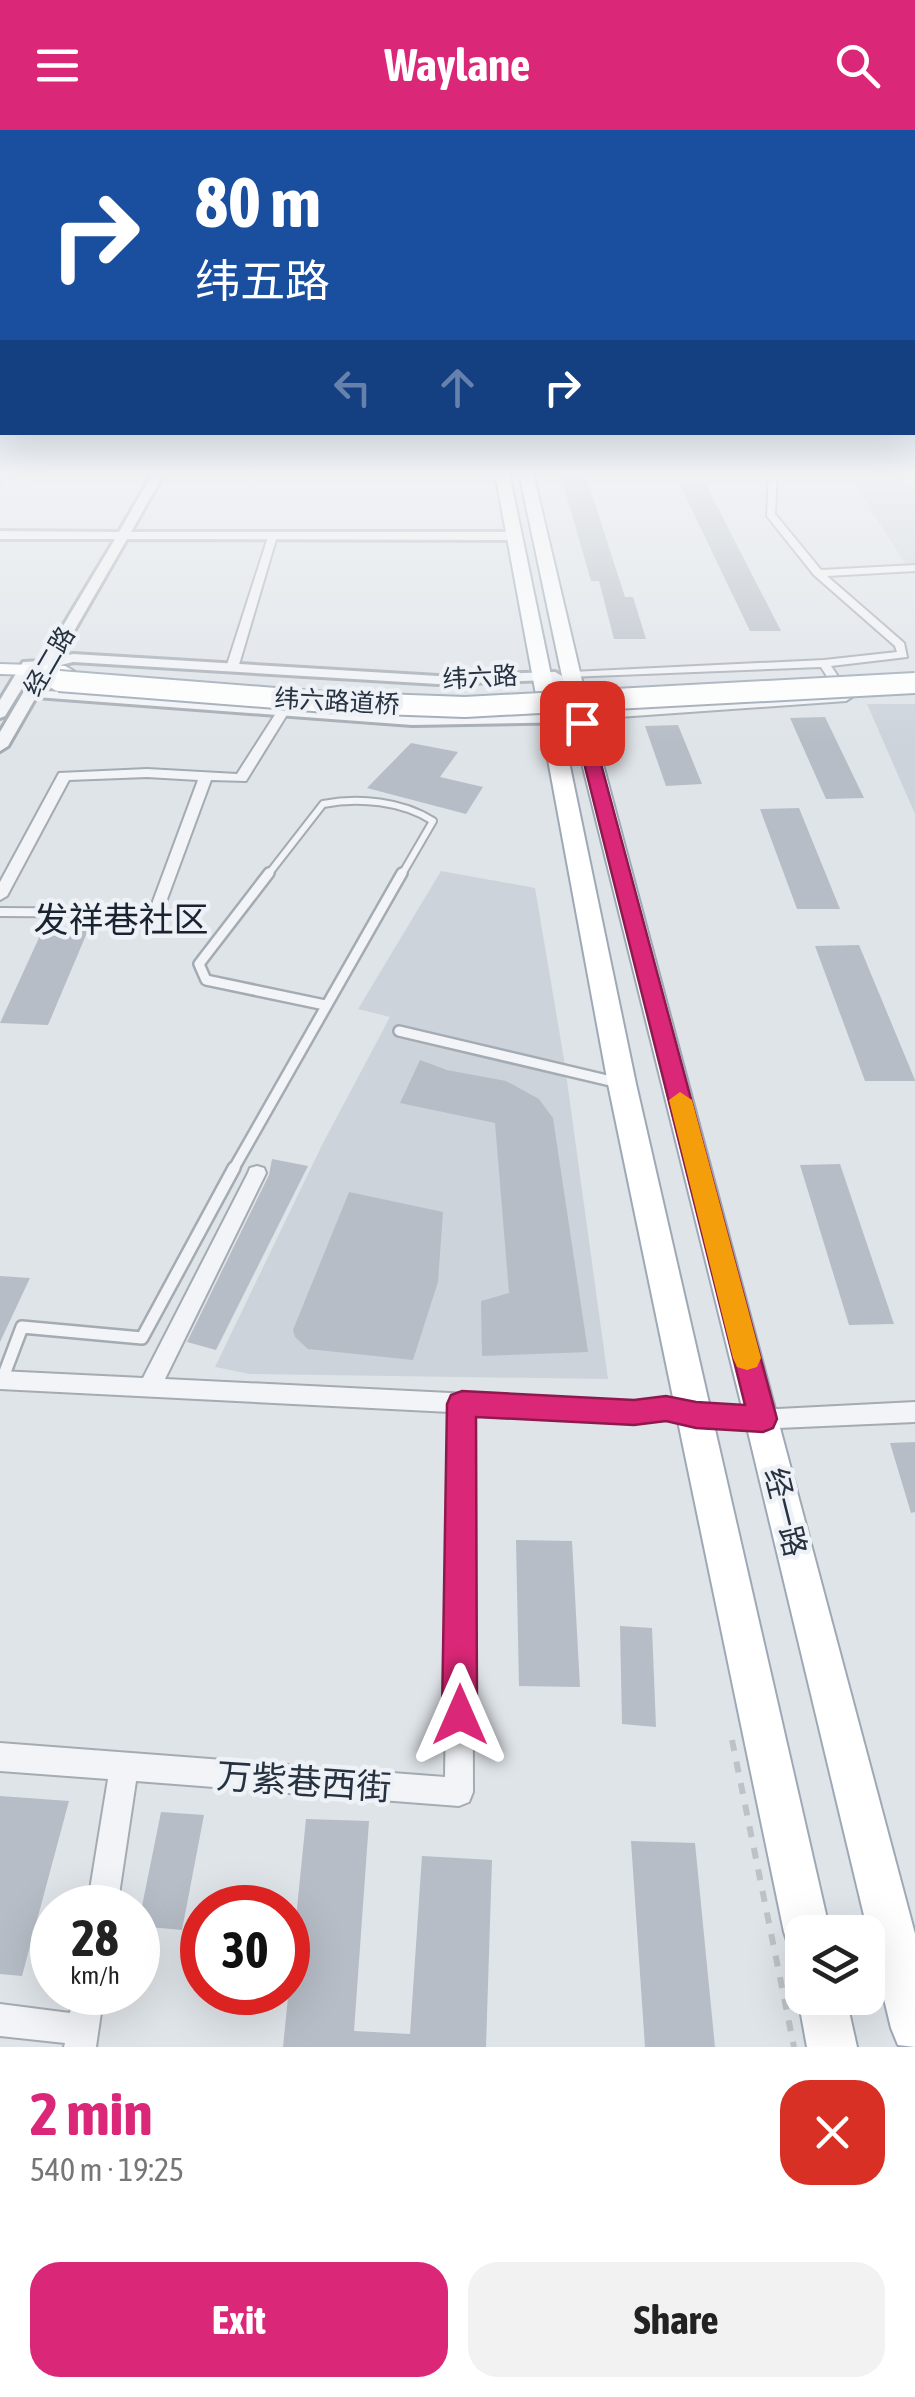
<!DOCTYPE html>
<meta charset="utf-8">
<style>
body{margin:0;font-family:"Asap Condensed","Noto Sans SC",sans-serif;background:#f2f2f2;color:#222;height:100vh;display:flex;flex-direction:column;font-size:38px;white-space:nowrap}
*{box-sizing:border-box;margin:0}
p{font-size:32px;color:#767676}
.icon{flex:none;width:55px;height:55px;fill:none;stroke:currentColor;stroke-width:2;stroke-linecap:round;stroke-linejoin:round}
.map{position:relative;height:1917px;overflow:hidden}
.details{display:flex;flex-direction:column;background:#fff;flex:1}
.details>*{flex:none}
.banner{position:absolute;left:0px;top:0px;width:915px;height:305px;box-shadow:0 10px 40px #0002;background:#1a4fa0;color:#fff;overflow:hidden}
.tools{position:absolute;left:785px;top:1785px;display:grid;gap:20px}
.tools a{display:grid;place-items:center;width:100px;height:100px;border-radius:20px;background:#fff;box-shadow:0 10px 40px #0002;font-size:50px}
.speed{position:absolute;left:30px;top:1755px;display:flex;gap:20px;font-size:50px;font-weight:700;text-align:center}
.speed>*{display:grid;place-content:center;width:130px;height:130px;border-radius:50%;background:#fff;box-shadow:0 10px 40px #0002;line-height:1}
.speed small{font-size:25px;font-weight:400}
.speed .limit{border:15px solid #d22;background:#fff;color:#111}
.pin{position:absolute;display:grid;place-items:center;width:85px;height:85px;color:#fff;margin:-42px;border-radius:20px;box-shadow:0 5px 15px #0006}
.me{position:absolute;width:110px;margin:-55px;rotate:0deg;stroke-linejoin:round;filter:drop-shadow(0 0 8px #0008)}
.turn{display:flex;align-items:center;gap:35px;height:210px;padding:0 30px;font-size:45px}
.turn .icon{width:130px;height:130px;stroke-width:2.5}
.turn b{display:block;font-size:70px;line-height:85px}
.lanes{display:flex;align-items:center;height:95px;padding:0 30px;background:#0003;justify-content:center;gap:50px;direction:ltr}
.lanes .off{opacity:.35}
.round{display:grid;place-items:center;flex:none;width:105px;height:105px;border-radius:30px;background:#f2f2f2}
.headline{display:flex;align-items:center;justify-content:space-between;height:170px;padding:0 30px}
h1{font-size:60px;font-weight:700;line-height:75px;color:#db2777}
.primary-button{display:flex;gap:20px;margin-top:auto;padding:20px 30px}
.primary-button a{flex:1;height:115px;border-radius:30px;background:#db2777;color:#fff;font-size:40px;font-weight:700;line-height:115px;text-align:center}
.primary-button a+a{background:#f2f2f2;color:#222}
header{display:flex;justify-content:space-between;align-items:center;height:130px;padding:0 30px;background:#db2777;color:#fff;font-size:45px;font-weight:700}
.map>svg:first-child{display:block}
</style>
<header><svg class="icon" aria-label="menu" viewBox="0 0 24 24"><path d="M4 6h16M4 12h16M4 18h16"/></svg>Waylane<svg class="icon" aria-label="search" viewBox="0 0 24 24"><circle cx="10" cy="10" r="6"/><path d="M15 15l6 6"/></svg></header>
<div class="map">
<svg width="915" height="1917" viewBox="0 0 915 1917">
<rect width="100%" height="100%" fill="#dfe4e9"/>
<path fill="#cdd3db" d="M854,353H915V438H908Z
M915,574V684L867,574Z
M441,741L535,758L564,929L608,1249L250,1244L215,1237L322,1015L390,887L358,879Z"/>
<path fill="#b6bdc6" d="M560,343H585L625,467H633L646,509H614L599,451H591Z
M679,353H705L781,501H750Z
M825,587L864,668L826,669L790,588Z
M678,595L702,654L666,656L645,596Z
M411,613L458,622L440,647L483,657L466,684L367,658Z
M799,678L840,779H797L760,679Z
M89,798L48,895L0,893L43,799Z
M859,815L915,950V951H865L815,816Z
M420,930L447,940L506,951L539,969L553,988L588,1222L482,1226L481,1171L509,1163L495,993L400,973Z
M272,1029L308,1036L216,1220L187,1212L269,1045Z
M840,1034L894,1194L849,1195L800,1035Z
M349,1062L443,1082L438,1152L413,1230L308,1219L295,1207L293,1200Z
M0,1146L30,1148L0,1212Z
M915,1312V1382L911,1383L890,1313Z
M516,1410L572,1411L580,1557L519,1556Z
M620,1496L652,1498L656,1597L622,1594Z
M0,1666L69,1671L22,1846L0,1844Z
M161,1682L204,1685L182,1800L138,1796Z
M306,1689L369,1691L354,1901L410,1904L422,1726L492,1730L486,1917H283Z
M631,1711L695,1713L715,1917H645Z"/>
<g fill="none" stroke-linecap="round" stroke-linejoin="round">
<g stroke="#a4abb3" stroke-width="10">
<path id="service-far2" d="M267,746L323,674C359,667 402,671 433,691L401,746"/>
</g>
<g stroke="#a4abb3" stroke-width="14">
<path id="service-far1" d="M269,743L199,834L206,850L325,875
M399,901L615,952
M233,1040L402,743"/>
</g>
<g stroke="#a4abb3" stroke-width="16">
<path id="service" d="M2,1250L22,1197L142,1208L234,1038"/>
</g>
<g stroke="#a4abb3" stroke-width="4">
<path id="minor" d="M0,343H9L0,351Z
M769,343H777L775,384L821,440L915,435V441L827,446L904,513L907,527L831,536L852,567L846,571L576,590V584L580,583L838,564L821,537L568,547L566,545L572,542L824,530L897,522L895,516L814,445L767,386Z
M269,404L277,406L238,538L228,540L226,538Z
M282,579L288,583L246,651L211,650L163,780L143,787L0,786V778L141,779L152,774L198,650L147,647L69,650L7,766L0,770V752L59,643L147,639L237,644L278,580Z
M257,1036L264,1038L266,1043L165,1249L634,1272L665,1271L778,1279L915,1272V1292L778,1298L665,1290L634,1292L472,1284L473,1662L469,1672L459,1676L136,1651L117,1778H87L108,1649L0,1641V1613L445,1647L450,1282L0,1259V1241L143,1248L248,1043L250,1038Z
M74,1862H104L96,1917H64L65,1913L0,1906V1874L70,1883Z"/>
</g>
<g stroke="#a4abb3" stroke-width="6">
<path id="tertiary" d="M153,343H164L131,402H513L519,406L513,410L127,409L59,527L73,524L438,546L555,542L562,546L570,580L588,587L580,592L412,595L36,567L8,616L0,621V602L26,558L24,555L5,586L0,588V570L23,532L42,531L115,409H0V401L119,402ZM73,532L438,554L548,550L555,583L412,585L47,561L42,556L53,537Z"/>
</g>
<g stroke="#9da9b6" stroke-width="4">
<path id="primary" d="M495,343H509L636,954L830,1802H802V1824L790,1819L784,1802L608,954Z
M519,343H533L592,593L915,1804V1917L898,1915L891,1898L745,1289L572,593Z
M0,534L65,536L74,541L65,546L0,544Z
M802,1857V1868H846L857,1917H807L798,1868Z"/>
</g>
<path stroke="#bdc2c8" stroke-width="6" stroke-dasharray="11 11" stroke-linecap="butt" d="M732,1610L794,1917"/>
<use href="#service-far2" stroke="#f2f4f7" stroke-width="6"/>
<use href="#service-far1" stroke="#f2f4f7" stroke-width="9"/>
<use href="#service" stroke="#f2f4f7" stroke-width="11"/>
<use href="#minor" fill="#f2f4f7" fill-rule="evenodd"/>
<use href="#tertiary" fill="#f2f4f7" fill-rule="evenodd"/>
<use href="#primary" fill="#fff" fill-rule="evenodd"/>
<g stroke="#9da9b6" stroke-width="24" stroke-linecap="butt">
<path id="primary-bridge" d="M59,551L326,572L465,577L915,553"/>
</g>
<use href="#primary-bridge" stroke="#fff" stroke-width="20"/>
</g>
<linearGradient id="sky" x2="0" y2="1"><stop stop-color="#88b4dc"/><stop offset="0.56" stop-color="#f1f3f5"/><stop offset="1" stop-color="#f1f3f5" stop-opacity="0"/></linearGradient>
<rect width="915" height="612" fill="url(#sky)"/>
<path fill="#db2777" stroke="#8e194d" stroke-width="2.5" d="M582,588L590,593L777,1289L773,1298L763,1302L696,1298L666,1291L634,1295L476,1287L477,1585L472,1597L460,1602L447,1597L442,1585L447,1274L451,1265L462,1261L634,1270L666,1266L696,1272L745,1275L574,593Z"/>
<path fill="#f59e0b" d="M680,962L692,970L761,1228L757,1237L747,1240L737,1237L733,1228L669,970Z"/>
<g text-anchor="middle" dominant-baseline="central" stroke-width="9" stroke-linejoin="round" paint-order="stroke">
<g font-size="25" fill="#273241" stroke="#eef2f7">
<text transform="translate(49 531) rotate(-60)">经二路</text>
<text transform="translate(480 547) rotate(-3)">纬六路</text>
<text transform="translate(337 571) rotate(3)">纬六路道桥</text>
</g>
<g font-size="30" fill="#273241" stroke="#eef2f7">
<text transform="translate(786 1382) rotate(76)">经一路</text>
</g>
<g font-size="35" fill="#192332" stroke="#eef2f7">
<text x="121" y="789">发祥巷社区</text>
</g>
<g font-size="35" fill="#273241" stroke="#eef2f7">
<text transform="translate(304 1651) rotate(4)">万紫巷西街</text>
</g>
</g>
</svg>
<div class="tools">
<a><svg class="icon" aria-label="layers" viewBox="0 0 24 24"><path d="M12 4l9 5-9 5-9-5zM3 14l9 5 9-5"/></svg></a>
</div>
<div class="speed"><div>28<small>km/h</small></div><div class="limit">30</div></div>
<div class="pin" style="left:582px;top:593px;background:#d93025"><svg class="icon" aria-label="arrive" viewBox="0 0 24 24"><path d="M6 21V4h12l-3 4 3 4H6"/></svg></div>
<svg class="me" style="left:460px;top:1585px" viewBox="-20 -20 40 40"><path d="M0-17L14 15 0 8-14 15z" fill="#db2777" stroke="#fff" stroke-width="4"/></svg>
<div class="banner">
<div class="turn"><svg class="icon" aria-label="right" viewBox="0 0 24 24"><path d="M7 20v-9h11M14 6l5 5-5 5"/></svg><div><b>80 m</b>纬五路</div></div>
<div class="lanes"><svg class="icon off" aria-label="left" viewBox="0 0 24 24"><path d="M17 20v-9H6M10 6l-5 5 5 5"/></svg><svg class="icon off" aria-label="ahead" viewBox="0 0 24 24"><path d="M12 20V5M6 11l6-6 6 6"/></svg><svg class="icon" aria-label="right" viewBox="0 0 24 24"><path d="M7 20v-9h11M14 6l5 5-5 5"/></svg></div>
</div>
</div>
<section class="details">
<div class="headline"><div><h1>2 min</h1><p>540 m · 19:25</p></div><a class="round" style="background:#d93025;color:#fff"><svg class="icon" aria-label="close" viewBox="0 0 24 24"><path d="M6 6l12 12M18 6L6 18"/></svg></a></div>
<div class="primary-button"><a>Exit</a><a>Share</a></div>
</section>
